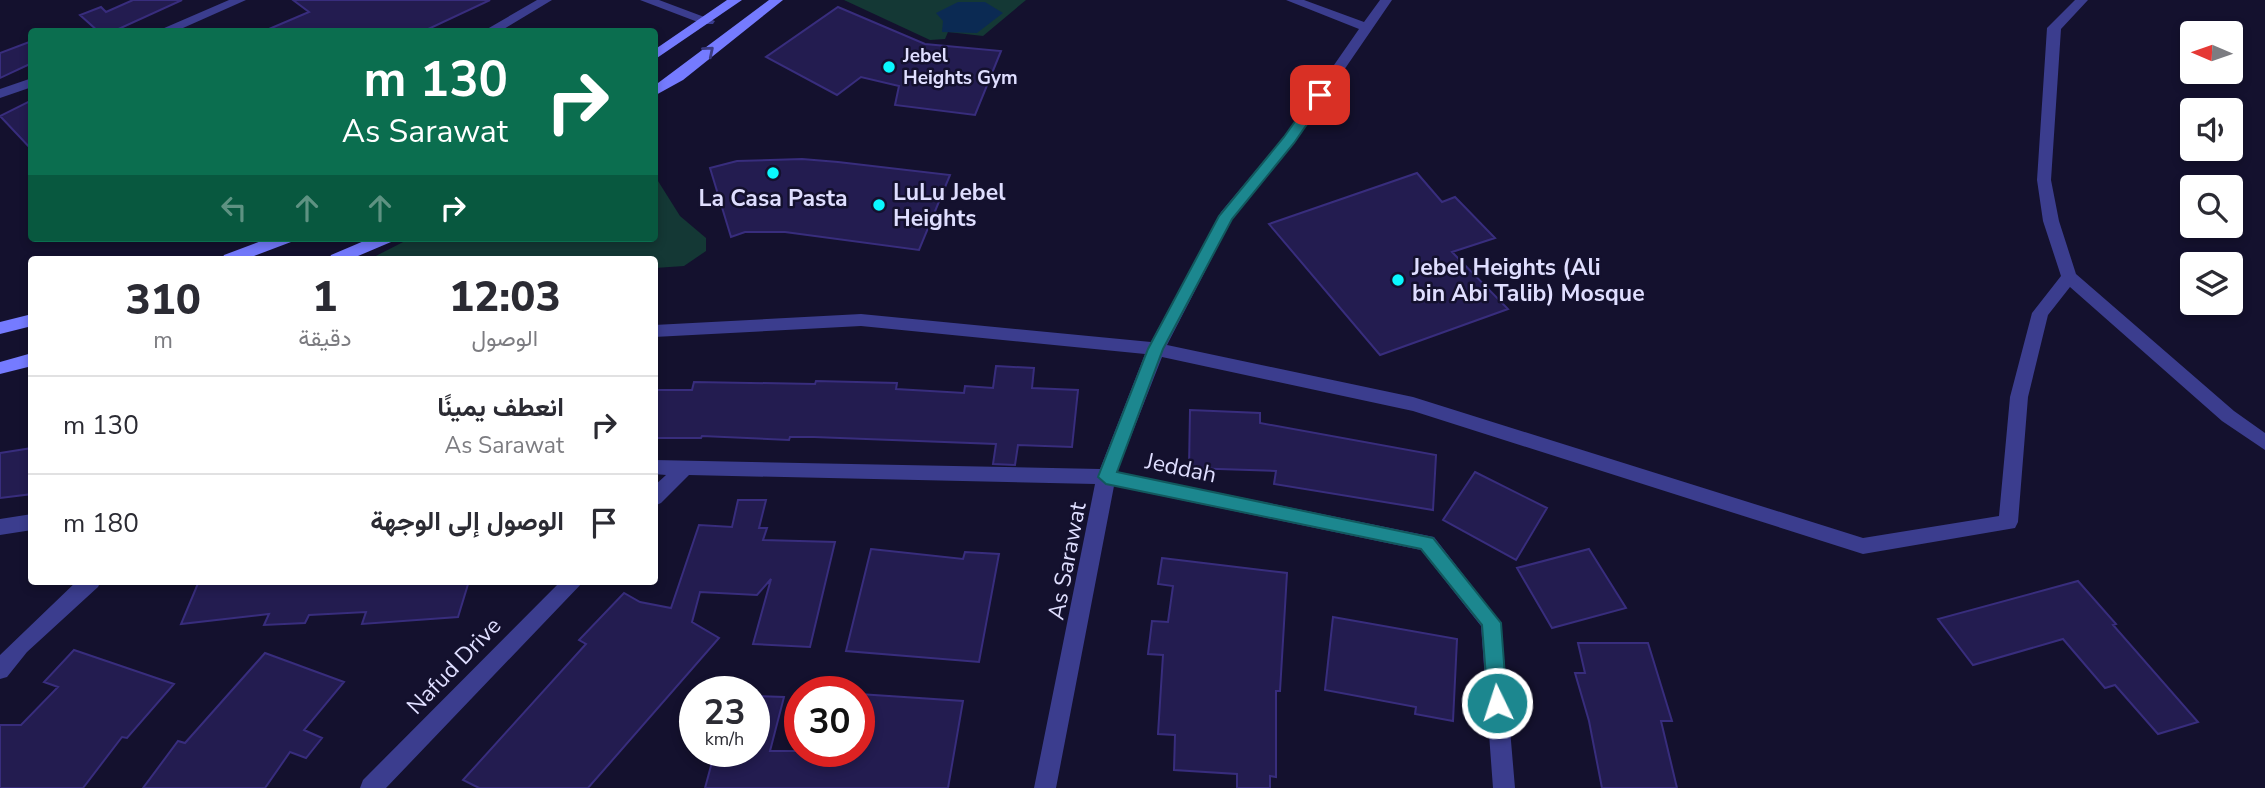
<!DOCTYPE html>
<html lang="ar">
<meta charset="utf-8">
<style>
body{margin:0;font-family:"Nunito Sans",Vazirmatn,sans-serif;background:#f7f7f7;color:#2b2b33;direction:rtl;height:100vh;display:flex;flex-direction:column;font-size:26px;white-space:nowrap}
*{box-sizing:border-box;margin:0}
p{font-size:23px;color:#7c7c81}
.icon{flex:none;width:38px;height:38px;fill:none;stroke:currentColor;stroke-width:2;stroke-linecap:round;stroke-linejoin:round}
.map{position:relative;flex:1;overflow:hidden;direction:ltr}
.sheet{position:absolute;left:28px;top:256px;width:630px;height:329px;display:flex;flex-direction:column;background:#fff;border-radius:7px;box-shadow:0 4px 10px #0003;direction:rtl}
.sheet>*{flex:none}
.banner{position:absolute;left:28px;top:28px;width:630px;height:214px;border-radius:7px;box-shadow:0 4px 10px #0003;direction:rtl;background:#0b6e4f;color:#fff;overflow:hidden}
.needle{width:46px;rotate:272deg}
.tools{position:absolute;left:2180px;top:21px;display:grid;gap:14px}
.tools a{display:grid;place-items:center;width:63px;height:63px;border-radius:7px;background:#fff;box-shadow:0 4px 10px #0003;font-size:35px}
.speed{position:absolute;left:679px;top:676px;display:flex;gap:14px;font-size:35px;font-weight:700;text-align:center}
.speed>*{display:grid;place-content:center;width:91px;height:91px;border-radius:50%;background:#fff;box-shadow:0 4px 10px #0003;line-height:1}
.speed small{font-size:18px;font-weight:400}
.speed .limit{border:10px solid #d22;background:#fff;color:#111}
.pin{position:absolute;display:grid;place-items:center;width:60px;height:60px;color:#fff;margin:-30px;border-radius:14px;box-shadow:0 4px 10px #0006}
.me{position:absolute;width:77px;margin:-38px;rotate:356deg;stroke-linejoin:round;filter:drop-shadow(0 0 5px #0008)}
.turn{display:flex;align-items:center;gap:24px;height:147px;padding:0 35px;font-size:32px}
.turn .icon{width:91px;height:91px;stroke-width:2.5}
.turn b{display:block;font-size:49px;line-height:60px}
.lanes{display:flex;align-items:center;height:66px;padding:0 35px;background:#0003;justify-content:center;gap:35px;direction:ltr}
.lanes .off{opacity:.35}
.eta{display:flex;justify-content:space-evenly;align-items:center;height:119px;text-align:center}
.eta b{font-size:42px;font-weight:800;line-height:49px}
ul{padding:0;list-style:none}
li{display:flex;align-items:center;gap:21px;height:98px;padding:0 35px;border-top:2px solid #e1e1e2}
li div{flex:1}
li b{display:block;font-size:26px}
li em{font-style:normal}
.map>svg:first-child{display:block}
</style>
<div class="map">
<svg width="2265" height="788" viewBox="0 0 2265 788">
<rect width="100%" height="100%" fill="#14112e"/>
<path fill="#143835" d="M844,0H1026L983,36L948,32L945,39L930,40Z
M655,136L658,181L680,216L706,238V251L684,266L655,268L654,259H370L411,238H654Z"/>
<path fill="#0b2a53" d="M958,2H985L1003,13L977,33L942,32L943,21L936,13Z"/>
<path fill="#231c50" stroke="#382d7d" stroke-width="2" d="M133,0H182L112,32H99L80,15L101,7L106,12Z
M293,0H490L422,32H262L309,12Z
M838,7L925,44L1001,51L975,115L895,105L899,86L861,77L837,95L766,57Z
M32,41V63L0,78V53Z
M32,100V150L0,116Z
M802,159L838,162L950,175L919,250L785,232H745L731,237L710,168L737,161Z
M1417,173L1442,202L1455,197L1495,238L1452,252L1508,309L1380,355L1269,224Z
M996,366L1034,368L1032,388L1078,390L1072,447L1018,445L1015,465L993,464L996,444L814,437H790L789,440L702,436L701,438H654V390H692L694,382L815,384L816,381L897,383L896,389L964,393L965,386L993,388Z
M1190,410L1260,413V423L1436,455L1433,510L1274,484L1276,471L1189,468Z
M32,448V494L0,498V453Z
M1475,472L1547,508L1516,560L1443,520Z
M738,500H766L759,528H767L763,540L835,542L810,647L753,644L771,579L757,595L700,592L692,622L719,638L588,788H479L463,780L586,644L579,640L624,593L640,602L671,608L699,525L732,527Z
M871,549L963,559L965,552L999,554L979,662L846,651Z
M1589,549L1626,608L1552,628L1517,568Z
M1162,558L1287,573L1280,691H1276V777L1270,776V788H1237V774L1174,770L1175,735L1158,734L1163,655L1148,654L1152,621L1168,622L1173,586L1158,584Z
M199,581H469L458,617L362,624L366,612L309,615L305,623L264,625L269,614L181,624Z
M2078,581L2116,624L2113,625L2198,722L2158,734L2115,685L2105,688L2063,639L1973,665L1938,619Z
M1333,617L1457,639L1453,721L1415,714L1416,707L1325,690Z
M1578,643H1648L1672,721H1661L1677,788H1602L1589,721L1575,673H1585Z
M74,650L174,684L127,738L122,737L83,788H0V725H21L58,687L44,682Z
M265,653L344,682L304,730L322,738L306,758L290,752L265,788H143L178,741L185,743Z
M859,694L963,701L948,788H705L715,751H754V696L784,697L770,751H859Z"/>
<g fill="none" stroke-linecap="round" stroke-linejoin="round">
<path fill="#3b3d8e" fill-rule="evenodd" d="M229,0H246L174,32H155Z
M537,0H552L499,32H482Z
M640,0H659L715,21L713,24H703Z
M1286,0H1304L1364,22L1380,0H1392L1294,143L1232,219L1167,345L1413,397L1863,538L1999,516L2010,397L2032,313L2061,276L2043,221L2037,180L2047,28L2075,0H2088L2061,29L2051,180L2059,221L2076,274L2234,411L2265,433V450L2222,421L2070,287L2048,315L2028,397L2018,522L2015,528L1863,554L1413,411L1162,357L1117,472L1434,537L1501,623L1515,788H1493L1481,626L1421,550L1114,486L1056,788H1034L1095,484L689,475L661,503L654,506V486L666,475L654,474V460L1100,469L1145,354L861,326L654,337V325L861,314L1151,342L1221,212L1284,137L1359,29Z
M32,78V87L0,98V89Z
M32,514V530L0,535V519Z
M77,581H101L98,587L27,652L7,677L0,679V655Z
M561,581H584L386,788H360L363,780Z"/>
<path fill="#757bff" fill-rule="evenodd" d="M727,0H742L654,60V50Z
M769,0H783L683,80L654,96V86Z
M269,238H293L291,242L246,259H222L224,255Z
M371,238H393L391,242L351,259H329L331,255Z
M32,314V326L0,334V322Z
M32,353V366L0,374V362Z"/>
</g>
<defs><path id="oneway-chevron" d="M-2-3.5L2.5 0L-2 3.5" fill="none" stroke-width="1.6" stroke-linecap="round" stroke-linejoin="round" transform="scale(1.75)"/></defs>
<use stroke="#3b3b82" href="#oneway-chevron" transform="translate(709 51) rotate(-40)"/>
<path fill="#1c878f" stroke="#12585d" stroke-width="2" d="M1316,92L1327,95L1294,143L1232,219L1163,349L1117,472L1433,538L1501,623L1507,703L1504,709L1497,712L1491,709L1488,703L1482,625L1421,549L1106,484L1098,477L1148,349L1219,216L1284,137Z"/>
<g fill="#0af8ff" stroke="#14112e" stroke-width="2.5">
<circle cx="889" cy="67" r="7"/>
<circle cx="773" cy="173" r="7"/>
<circle cx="879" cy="205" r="7"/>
<circle cx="1398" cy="280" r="7"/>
</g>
<g text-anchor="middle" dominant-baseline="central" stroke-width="5" stroke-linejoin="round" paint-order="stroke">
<g font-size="19" font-weight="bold" fill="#dfdeff" stroke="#14112e" text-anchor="start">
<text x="903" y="56">Jebel<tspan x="903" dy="22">Heights Gym</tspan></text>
</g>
<g font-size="23" font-weight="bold" fill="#dfdeff" stroke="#14112e" text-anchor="start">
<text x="893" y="192">LuLu Jebel<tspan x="893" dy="26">Heights</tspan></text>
<text x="773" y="198" text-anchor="middle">La Casa Pasta</text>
<text x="1412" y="267">Jebel Heights (Ali<tspan x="1412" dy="26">bin Abi Talib) Mosque</tspan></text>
</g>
<g font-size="23" fill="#dfdeff" stroke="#14112e">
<text transform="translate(1181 468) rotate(12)">Jeddah</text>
<text transform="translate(1067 561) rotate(-79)">As Sarawat</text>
<text transform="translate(454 666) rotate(-46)">Nafud Drive</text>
</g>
</g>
</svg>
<div class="tools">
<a><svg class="needle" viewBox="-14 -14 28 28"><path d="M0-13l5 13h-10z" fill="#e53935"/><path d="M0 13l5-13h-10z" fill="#7c7c81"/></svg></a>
<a><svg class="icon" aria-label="sound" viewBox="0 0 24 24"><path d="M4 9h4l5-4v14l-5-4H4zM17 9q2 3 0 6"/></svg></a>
<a><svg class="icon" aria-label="search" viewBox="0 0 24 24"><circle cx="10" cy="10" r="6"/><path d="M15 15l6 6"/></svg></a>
<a><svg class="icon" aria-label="layers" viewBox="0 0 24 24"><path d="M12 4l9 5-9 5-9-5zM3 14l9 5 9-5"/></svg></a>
</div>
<div class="speed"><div>23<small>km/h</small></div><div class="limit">30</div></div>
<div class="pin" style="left:1320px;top:95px;background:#d93025"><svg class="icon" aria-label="arrive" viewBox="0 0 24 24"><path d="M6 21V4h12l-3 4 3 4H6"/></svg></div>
<svg class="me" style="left:1497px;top:703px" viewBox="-20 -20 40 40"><circle r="17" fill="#1c878f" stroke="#fff" stroke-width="3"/><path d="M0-11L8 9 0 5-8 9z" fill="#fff"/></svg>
<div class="banner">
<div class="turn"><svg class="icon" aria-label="right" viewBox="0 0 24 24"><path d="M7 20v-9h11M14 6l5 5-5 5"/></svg><div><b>130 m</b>As Sarawat</div></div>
<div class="lanes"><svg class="icon off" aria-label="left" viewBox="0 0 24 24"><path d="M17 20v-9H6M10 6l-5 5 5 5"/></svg><svg class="icon off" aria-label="ahead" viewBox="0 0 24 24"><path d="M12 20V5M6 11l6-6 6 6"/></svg><svg class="icon off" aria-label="ahead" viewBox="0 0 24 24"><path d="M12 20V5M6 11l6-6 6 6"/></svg><svg class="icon" aria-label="right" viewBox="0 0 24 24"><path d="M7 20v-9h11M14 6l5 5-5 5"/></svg></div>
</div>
<section class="sheet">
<div class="eta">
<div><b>12:03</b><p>الوصول</p></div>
<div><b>1</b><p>دقيقة</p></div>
<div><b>310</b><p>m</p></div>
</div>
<ul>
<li><svg class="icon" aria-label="right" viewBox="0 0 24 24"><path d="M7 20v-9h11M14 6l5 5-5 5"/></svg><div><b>انعطف يمينًا</b><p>As Sarawat</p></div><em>130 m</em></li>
<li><svg class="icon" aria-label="arrive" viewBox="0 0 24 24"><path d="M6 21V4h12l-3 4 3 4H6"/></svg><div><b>الوصول إلى الوجهة</b></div><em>180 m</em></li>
</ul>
</section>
</div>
